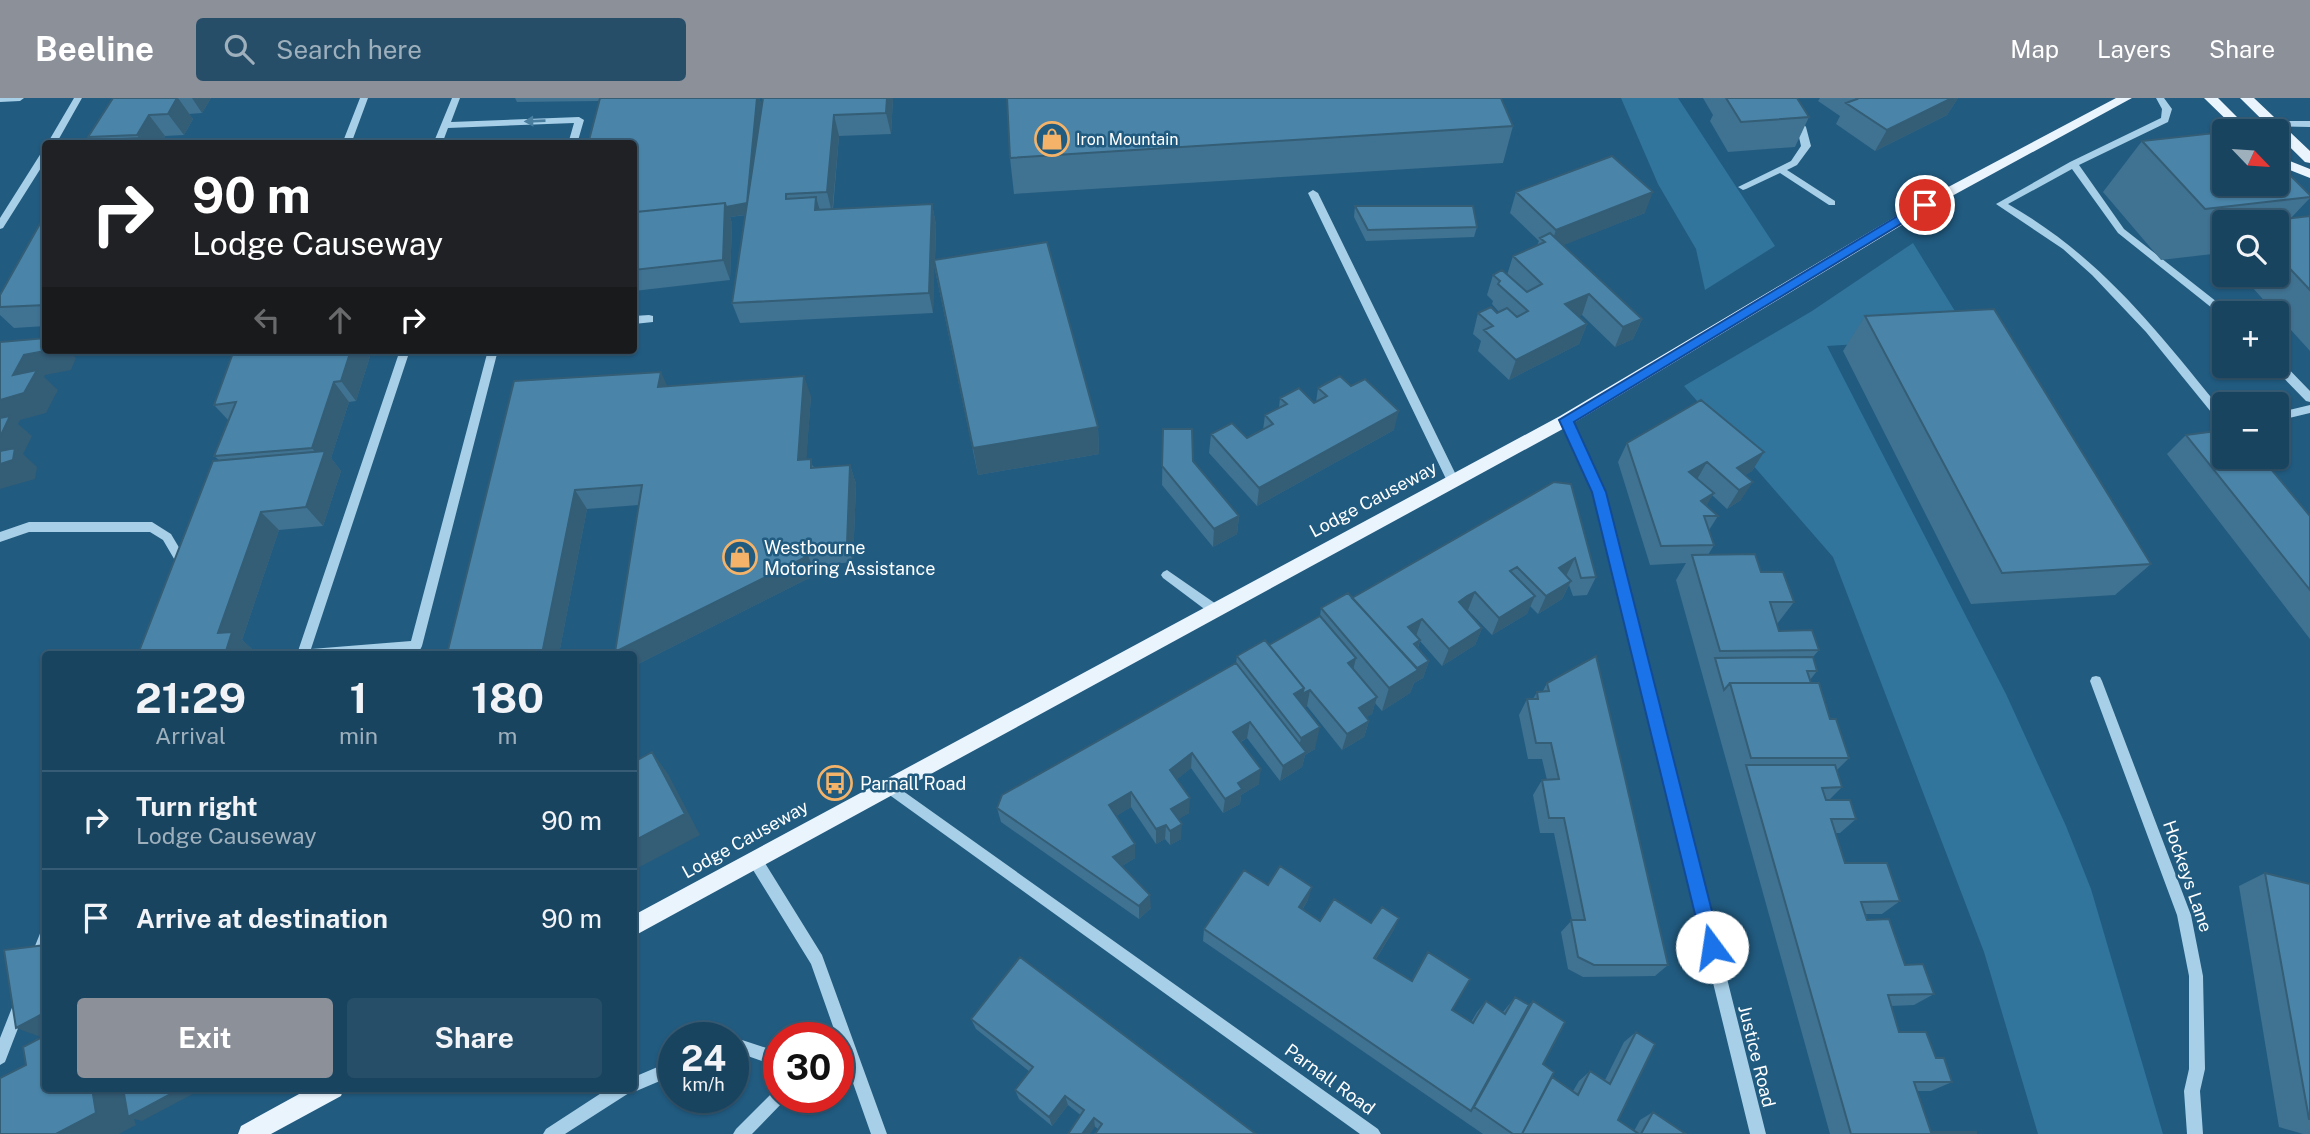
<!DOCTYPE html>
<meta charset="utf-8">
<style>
body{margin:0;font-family:"Public Sans",sans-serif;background:#264e69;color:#f1f3f6;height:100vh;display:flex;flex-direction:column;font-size:26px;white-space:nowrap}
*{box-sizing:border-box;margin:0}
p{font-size:23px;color:#9fb0bd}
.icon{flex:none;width:38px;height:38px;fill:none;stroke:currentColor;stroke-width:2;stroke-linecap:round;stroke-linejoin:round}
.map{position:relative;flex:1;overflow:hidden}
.side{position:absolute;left:42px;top:553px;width:595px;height:441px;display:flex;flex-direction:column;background:#194460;border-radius:7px;box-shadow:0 2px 5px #0004,0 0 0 2px #375c75}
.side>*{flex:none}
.banner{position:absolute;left:42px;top:42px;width:595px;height:214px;border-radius:7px;box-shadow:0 2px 5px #0004,0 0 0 2px #375c75;background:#202124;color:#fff;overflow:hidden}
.needle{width:46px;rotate:115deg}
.fabs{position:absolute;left:2212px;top:21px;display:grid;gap:14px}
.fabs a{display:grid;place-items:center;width:77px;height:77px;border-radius:7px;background:#194460;box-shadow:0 2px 5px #0004,0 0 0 2px #375c75;font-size:35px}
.speed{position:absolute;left:658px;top:924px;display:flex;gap:14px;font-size:35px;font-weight:700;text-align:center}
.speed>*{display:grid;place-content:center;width:91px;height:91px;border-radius:50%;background:#194460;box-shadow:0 2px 5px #0004,0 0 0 2px #375c75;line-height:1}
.speed small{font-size:18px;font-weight:400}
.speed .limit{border:10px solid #d22;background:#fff;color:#111}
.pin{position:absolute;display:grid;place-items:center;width:60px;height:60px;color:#fff;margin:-30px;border:4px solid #fff;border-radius:50%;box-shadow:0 2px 7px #0007}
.me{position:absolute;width:77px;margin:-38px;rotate:346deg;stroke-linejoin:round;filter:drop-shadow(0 0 5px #0008)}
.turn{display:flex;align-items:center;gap:24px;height:147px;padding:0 35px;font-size:32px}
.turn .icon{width:91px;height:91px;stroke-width:2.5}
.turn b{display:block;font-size:49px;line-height:60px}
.lanes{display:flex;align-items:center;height:66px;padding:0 35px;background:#0003;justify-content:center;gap:35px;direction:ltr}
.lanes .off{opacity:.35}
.eta{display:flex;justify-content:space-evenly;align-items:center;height:119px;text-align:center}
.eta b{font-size:42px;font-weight:700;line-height:49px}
.primary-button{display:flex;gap:14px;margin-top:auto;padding:14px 35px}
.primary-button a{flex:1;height:80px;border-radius:7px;background:#8c9099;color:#fff;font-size:28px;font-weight:700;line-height:80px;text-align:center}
.primary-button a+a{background:#264e69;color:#f1f3f6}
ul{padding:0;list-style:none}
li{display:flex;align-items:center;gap:21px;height:98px;padding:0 35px;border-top:2px solid #375c75}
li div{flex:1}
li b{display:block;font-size:26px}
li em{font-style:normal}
header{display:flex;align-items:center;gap:42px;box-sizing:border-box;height:98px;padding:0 35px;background:#8c9099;color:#fff}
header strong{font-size:33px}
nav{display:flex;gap:38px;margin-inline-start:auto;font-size:24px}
.search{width:490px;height:63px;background:#264e69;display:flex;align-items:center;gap:18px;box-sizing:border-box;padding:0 24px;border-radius:7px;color:#9fb0bd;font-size:26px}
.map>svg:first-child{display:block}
</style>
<header>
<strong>Beeline</strong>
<div class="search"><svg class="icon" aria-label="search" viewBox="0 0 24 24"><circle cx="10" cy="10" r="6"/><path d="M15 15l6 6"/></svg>Search here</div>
<nav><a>Map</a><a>Layers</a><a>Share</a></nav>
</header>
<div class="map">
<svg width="2310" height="1036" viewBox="0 0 2310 1036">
<rect width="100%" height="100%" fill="#215b80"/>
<path fill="#31749c" d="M1621,0H1678L1775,148L1705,192L1696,151L1658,86Z
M1913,145L1971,239L1827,248L2006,596L2066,728L2091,791L2163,1036H2038L1984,854L1833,459L1684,288L1812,213Z"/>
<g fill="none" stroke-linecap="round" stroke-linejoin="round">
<path fill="#a7cfe7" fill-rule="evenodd" d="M0,0H24L20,3L0,4Z
M74,0H82L56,46H47Z
M360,0H368L351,46H342Z
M452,0H460L451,24L579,19L584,22L577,46H568L574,25L448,30L442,46H433Z
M1774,0H1783L1806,29L1811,48L1797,67L1787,72L1835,103V107H1829L1780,75L1746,91L1743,92L1738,89L1791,63L1801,48L1797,30Z
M2156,0H2164L2172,11L2168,24L2079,67L2124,131L2231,215H2224V218H2222L2118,135L2072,71L2008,106C2102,160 2157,233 2224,315V326L2220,325L2146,234L2092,177L2063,151L1996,106L2070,64L2161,20L2162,11Z
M2274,23H2310V29L2271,28V24Z
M46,51V62L3,130L0,131V120L43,52Z
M1313,92L1318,95L1459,383L1457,386L1453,387L1447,383L1308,95Z
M649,217L653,218V224L634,226V218Z
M400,252H410L311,551L411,543L488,252H498L422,548L420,552L416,553L375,556H297Z
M2277,262L2281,263L2310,293V304L2306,303L2273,269L2277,268Z
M2310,307V315L2277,323V315Z
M1566,318L1572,322L1605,394L1766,1036H1750L1593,394L1560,322Z
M29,424H152L171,436L190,468L188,471H180L163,442L150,434H29L0,444V434Z
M1167,472L1219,508L1221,512L1219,516H1211L1163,480L1161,477L1163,474Z
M2096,578L2100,579L2102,583L2191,817L2203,878L2205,971L2200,993L2203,1036H2187L2184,993L2189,971V878L2177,817L2090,583L2092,579Z
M889,683L1378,1031L1381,1036H1360L884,693L882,689L884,685Z
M755,755L760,757L822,857L887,1036H871L811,866L750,767L748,762L750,757Z
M46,831V857L41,868L36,870L31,868L29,863L41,833Z
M20,900L25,902L27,907L5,964L0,967V940L15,902Z
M733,942H742L779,954V969L742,956L733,957Z
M674,962V977L634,994L631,992L629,995L565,1036H543L546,1031L609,990H634V979Z
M779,990V999H786L784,1003L752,1036H733L736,1031L774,993Z"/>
<path fill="#e9f4fd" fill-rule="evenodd" d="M2116,0H2132L1930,110L1572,326L634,838V817L1560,318L1920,104Z
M2204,0H2218L2251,33H2238Z
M2240,0H2254L2310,53V65L2305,64Z
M2277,58L2310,71V80L2277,67Z
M310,990H344L341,998L271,1036H238L241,1028Z"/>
</g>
<path fill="#407291" d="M113,0H211L202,15L189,16L193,21L184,37L165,38L162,44L91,43L88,39Z
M515,0H759L761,5L759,30L763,0H893L891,36L839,38L833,111L932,106L936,127L935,162L1098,329L1099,356L978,377L934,167L933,215L740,225L732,205L746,117L730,119L732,126L730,182L634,193V46L599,3L517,4Z
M1703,0H1797L1809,19L1795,49L1728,54L1710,23L1713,17Z
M1820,0H1958L1947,17L1875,53L1836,26L1840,18L1818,3Z
M1513,28L1503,65L1014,96L1010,60Z
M2142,43L2310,97V100L2291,120L2310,118V253L2241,177H2277V124H2224V158L2221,155L2161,162L2103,94Z
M1516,94L1645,115L1563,147L1642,221L1633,241L1615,249L1582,217L1578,218L1587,226L1579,246L1509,282L1478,253L1481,243L1473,236L1478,215H1497L1499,214L1492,206L1493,203L1487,197L1493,177H1507L1513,158L1537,147L1539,143L1510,115Z
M1355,108L1477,129L1474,139L1366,143L1354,119Z
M46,115V228L14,230L0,217V197Z
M1865,218L2151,466L2115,497L1971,506L1843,253Z
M234,252H372L356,303L349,304L331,360L341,373L323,428L279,432L242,542L252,551L250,556H138L219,362L214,358L229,323L214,307Z
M514,283L667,288L811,298L806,361L815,370L850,367L856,386L853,464L812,468L811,479L634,568L639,407L587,411L559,556Z
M1318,290L1394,332L1257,408L1209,355L1211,336L1247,340L1263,332L1265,317L1279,310L1280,300L1314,305L1316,304Z
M1163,331L1193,363L1239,418L1237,436L1213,449L1162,387Z
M2186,337L2310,418V541L2167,356Z
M1627,345L1764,354L1752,373L1745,377L1741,402L1727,411L1712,397L1706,408L1718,418L1709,432L1714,447L1708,457L1761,474L1794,504L1777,526L1779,533L1819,552L1813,559L1817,573L1810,582L1830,621L1849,660L1837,672L1842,689L1829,702L1856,721L1840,735H1836L1845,765L1900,803L1882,816H1866L1867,822L1905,867L1934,896L1914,907L1891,908L1899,934L1936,960L1952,984L1931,993H1917L1931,1034L1976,1036H1830L1676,482L1686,465L1650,467L1618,364Z
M1554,384L1596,479L1587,497L1573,498L1569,487L1562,501L1538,516L1530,508L1527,516L1492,537L1468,512L1467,513L1482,530L1475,547L1442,568L1420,543L1418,550L1429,563L1423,580L1414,585L1410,595L1382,613L1375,605L1372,616L1366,619L1369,623L1364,639L1342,652L1307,608L1305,609L1315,651L1305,657L1302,669L1280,683L1247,640L1241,644L1259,686L1241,697L1240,706L1223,715L1191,670L1177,681L1189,715L1178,721L1181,741L1170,747L1165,741L1156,746L1131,709L1116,718L1135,760L1122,768L1151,810L1139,821L1001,724L997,710L1236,565L1237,558L1269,547L1320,518L1321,510L1352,500Z
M1547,585L1668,867L1655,878L1583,879L1568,871L1561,834L1572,822L1554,735H1540L1533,697L1542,682H1547L1542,661H1528L1519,617L1527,601H1533L1537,594L1543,593Z
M2265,775L2310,786V1036H2303L2279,1029L2239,788Z
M1268,787L1308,802L1302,812L1320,823L1371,825L1399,820L1393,833L1376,861L1471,924L1477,914L1486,903L1503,914L1515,899L1529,907L1533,903L1543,966L1552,979L1573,993L1579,983L1590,973L1605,982L1624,944L1636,934L1618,1022L1634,1033L1640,1022L1653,1014L1686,1036H1483L1203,843L1204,831Z
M971,921L1256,1036L1098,1031L1068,1007L1052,1028L1019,1001L1015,992L1030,974L976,931Z"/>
<path fill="#345d76" d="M178,0L193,21L184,37L168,16Z
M192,0H211L202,15Z
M757,0H759L761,5L750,116L730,119L732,126L730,182L723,162L725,105Z
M887,0H893L891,36L886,15Z
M1952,0H1958L1947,17L1875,53L1887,32Z
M149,17L165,38L162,44L163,46H144L137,37Z
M834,17L839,38L832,115L827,94Z
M1653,94L1645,115L1549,153L1556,132Z
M816,99L822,120L815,112Z
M932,106L936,127L933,215L929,195Z
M1589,196L1582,217L1558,227L1565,206Z
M1642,221L1633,241L1615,249L1623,229Z
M1587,226L1579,246L1509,282L1516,262Z
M51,252H68L76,260L71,272L45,277L44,279L58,292L46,315L20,322L18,326L32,338L23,356L37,369L35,381L0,391V302L24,257Z
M351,252H372L356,303L341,283Z
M661,274L670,294L658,289Z
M804,278L811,298L805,381L798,362Z
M334,284L349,304L331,360L341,373L323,428L306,409L322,363L312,350Z
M1399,313L1394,332L1257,408L1259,390Z
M1098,329L1099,356L978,377L973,350Z
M1764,354L1752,373L1732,385L1737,370Z
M1707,364L1696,383L1689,374Z
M850,367L856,386L853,464L847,446Z
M1753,384L1741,402L1727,411L1739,392Z
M575,392L587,411L559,556H542Z
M1714,395L1703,414L1701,403Z
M261,414L279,432L242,542L252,551L250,556H225L218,535Z
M1239,418L1237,436L1213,449L1214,431Z
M805,449L812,468L811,479L634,568V556H617L615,554Z
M1575,460L1566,478L1559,470Z
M1571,483L1562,501L1538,516L1546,498Z
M1475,494L1468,512L1460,516L1459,504Z
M1535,498L1527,516L1492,537L1499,520Z
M1422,521L1416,538L1408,529Z
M1482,530L1475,547L1442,568L1449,551Z
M1420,542L1415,559L1414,546Z
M1356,560L1352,577L1348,565Z
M1429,563L1423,580L1414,585L1410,595L1382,613L1389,590L1409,574Z
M1304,590L1310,592L1307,608L1289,619L1294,596Z
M1377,599L1372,616L1354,627L1359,610Z
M1369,623L1364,639L1342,652L1347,636Z
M1250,624L1247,640L1231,649L1233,634Z
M1320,629L1315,651L1305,657L1302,669L1280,683L1283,668L1297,659L1301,640Z
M652,654L668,676L700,737L634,772V743Z
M1192,655L1191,670L1170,687V672Z
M1261,671L1259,686L1241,697L1240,706L1223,715L1225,701L1238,685Z
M1131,694V709L1110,722L1109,707Z
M1190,700L1189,715L1171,726V711Z
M1182,726L1181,741L1170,747V733Z
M1166,727L1165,741L1156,746V731Z
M1135,746V760L1114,773L1113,759Z
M1312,789L1308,802L1295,822L1299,809Z
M1150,797L1151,810L1139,821V808Z
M1399,820L1393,833L1369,872L1374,860Z
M46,914V941L16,930Z
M92,990H204L142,1023L134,1021L136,1027L119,1036H56Z
M1065,998L1068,1007L1052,1028L1049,1019Z
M1094,1020L1095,1029L1090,1036H1082Z"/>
<path fill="#4a85a9" stroke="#345d76" stroke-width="2" d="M113,0H177L168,16L149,17L137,37L88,39Z
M600,0H757L747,105L726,109L725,105L636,114V120H634V46H588Z
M763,0H887L886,15L834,17L827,94L786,96V101L816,99L815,112L932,106L929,195L732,205Z
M1007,0H1501L1513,28L1010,60Z
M1726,0H1797L1809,19L1741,24Z
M1856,0H1952L1887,32L1846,5L1857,1Z
M2224,34V86H2277V64L2310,97V99L2205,111L2142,43Z
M158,39L155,46H84L85,43Z
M1612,58L1653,94L1556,132L1516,94Z
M725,105L723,162L634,172V120H636V114Z
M1355,108H1473L1477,129L1368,132Z
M46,115V207L0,209V197Z
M2310,118V192L2277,157V124H2256Z
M1550,135L1642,221L1623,229L1589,196L1565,206L1587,226L1516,262L1484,232L1493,228L1478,215L1491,209L1497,215L1507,210L1517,219L1528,213L1498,186L1500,183L1493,177L1502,172L1527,194L1542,186L1513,158L1545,144L1540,140Z
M1047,144L1098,329L973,350L934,162Z
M1994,211L2151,466L2002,475L1865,218Z
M46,240V252H50L24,257L13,277L37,272L24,295L0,302V244Z
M234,252H351L341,283L334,284L312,350L214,358L236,304L214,307Z
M661,274L658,289L804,278L798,362L811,361V370L850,367L847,446L805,449L804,460L615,554L642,387L575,392L542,556H447L514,283Z
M1340,278L1351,288L1365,281L1399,313L1259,390L1211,336L1232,325L1247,340L1273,326L1265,317L1287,306L1280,300L1299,290L1314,305L1327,298L1318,290Z
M1701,302L1764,354L1737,370L1753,384L1739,392L1707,364L1689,374L1714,395L1701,403L1718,418H1704L1714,447L1661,448L1627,345Z
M10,318L0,339V320Z
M1163,331H1192L1193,363L1239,418L1214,431L1162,368Z
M2224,332V359H2261L2310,418V492L2186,337Z
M15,350L13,362L0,366V353Z
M325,353L306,409L261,414L218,535L232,534L225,556H138L213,363Z
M1554,384L1571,386L1596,479L1581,480L1575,460L1559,470L1571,483L1546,498L1517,469L1510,473L1535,498L1499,520L1475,494L1467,498L1459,504L1482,530L1449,551L1422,521L1408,529L1420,542L1414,546L1429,563L1417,570L1352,500Z
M1755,456L1761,474H1783L1794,504H1770L1779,533L1812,532L1819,552L1720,553L1692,457Z
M1348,495L1418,572L1389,590L1321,510Z
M1320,518L1356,560L1348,565L1377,599L1359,610L1369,623L1347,636L1310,592L1302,596L1304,590L1269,547Z
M1265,542L1304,590L1294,596L1320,629L1301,640L1237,558Z
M1596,558L1622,667L1668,867H1594L1578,859L1571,822H1585L1564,720H1549L1542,682L1559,681L1551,645H1536L1527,601H1538L1537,594L1549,593L1547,585Z
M1813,559L1817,573H1807L1811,585H1730L1724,592L1715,560Z
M1236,565L1306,654L1283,668L1250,624L1233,634L1261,671L1238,685L1242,691L1225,701L1192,655L1170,672L1190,700L1171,711L1182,726L1170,733L1166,727L1156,731L1131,694L1109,707L1135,746L1113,759L1150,797L1139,808L997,710L1002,697Z
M1730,585H1819L1830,621H1836L1849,660H1751Z
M652,654L685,716L634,743V664Z
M1746,667H1835L1842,689L1822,690L1826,702H1850L1856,721H1831L1845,765H1887L1900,803L1861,804L1867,822L1889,821L1905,867L1923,866L1934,896L1888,897L1899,934H1926L1936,960H1944L1952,984H1914L1931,1034H1976V1036H1851Z
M1280,768L1312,789L1299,809L1320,823L1334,801L1371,825L1382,809L1399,820L1374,860L1412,883L1428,854L1470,881L1452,912L1473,925L1486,903L1505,916L1515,899L1529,907L1471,1013L1204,831L1244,772L1268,787Z
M2265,775L2310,786V1021H2309Z
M46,847V914L16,930L4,852Z
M1020,859L1256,1036H1095L1102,1026L1094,1020L1082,1036H1068L1084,1012L1065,998L1049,1019L1033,1006L1015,992L1033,969L971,921Z
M1533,903L1565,924L1543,966L1554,974L1522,1036H1513L1474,1009Z
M1636,934L1655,946L1618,1022L1639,1036H1522L1552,979L1578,997L1590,973L1610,986Z
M46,937V990H92L96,1015L56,1036H0V980L26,967L23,949Z
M123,990H182L128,1019Z
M1653,1014L1686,1036H1641Z"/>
<defs><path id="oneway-solid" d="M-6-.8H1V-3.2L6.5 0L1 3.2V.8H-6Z" transform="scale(1.75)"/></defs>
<use fill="#497e9f" href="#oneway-solid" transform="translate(535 23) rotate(178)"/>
<path fill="#1a73e8" stroke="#114b97" stroke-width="2" d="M1921,104L1932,107L1574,324L1606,394L1721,849L1718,855L1712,858L1705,855L1703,849L1592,394L1559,322Z"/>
<defs>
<g id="shop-ring" transform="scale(1.75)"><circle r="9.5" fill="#215b80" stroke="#f4b368" stroke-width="1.5"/><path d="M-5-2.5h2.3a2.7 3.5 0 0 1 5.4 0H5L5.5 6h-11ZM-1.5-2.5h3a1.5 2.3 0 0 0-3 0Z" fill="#f4b368"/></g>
<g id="bus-ring" transform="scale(1.75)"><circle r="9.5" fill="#215b80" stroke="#f4b368" stroke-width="1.5"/><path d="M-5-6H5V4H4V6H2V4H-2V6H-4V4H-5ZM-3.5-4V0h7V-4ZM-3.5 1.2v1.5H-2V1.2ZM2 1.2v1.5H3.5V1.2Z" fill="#f4b368"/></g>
</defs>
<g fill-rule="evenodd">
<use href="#shop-ring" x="1052" y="41"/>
<use href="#shop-ring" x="740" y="459"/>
<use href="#bus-ring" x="835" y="685"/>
</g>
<g text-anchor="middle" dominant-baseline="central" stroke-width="5" stroke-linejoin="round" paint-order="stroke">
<g font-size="16" fill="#fff" stroke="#215b80" text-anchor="start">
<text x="1076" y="41">Iron Mountain</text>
</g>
<g font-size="18" fill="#fff" stroke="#215b80">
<text transform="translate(1373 401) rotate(-28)">Lodge Causeway</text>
<text transform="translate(745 741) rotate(-29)">Lodge Causeway</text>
<text transform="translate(2188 778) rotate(71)">Hockeys Lane</text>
<text transform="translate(1757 958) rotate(76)">Justice Road</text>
<text transform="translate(1330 981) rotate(36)">Parnall Road</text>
</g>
<g font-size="18" fill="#fff" stroke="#215b80" text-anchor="start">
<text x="764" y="449">Westbourne<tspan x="764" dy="21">Motoring Assistance</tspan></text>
<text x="860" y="685">Parnall Road</text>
</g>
</g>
</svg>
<div class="fabs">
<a><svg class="needle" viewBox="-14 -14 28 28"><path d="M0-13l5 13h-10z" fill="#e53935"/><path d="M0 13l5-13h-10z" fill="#9fb0bd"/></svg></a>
<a><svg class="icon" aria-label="search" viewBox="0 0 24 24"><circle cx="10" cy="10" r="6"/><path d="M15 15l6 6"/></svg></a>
<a>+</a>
<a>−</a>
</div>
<div class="speed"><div>24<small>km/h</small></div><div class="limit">30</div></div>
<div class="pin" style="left:1925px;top:107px;background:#d93025"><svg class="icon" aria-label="arrive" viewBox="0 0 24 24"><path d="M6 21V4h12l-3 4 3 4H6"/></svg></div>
<svg class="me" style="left:1712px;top:849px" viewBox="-20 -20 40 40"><circle r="19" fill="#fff"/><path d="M0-13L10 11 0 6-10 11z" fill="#1a73e8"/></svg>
<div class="banner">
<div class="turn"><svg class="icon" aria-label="right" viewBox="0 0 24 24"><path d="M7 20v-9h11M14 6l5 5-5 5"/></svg><div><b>90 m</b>Lodge Causeway</div></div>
<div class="lanes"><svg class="icon off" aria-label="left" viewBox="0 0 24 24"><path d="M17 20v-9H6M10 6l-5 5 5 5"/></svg><svg class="icon off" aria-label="ahead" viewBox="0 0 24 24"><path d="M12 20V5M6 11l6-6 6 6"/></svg><svg class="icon" aria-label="right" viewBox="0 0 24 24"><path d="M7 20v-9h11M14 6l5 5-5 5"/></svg></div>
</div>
<section class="side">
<div class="eta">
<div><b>21:29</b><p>Arrival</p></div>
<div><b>1</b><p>min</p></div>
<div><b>180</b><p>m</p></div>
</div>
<ul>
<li><svg class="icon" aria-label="right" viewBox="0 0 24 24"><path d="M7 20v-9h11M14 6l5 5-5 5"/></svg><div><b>Turn right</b><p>Lodge Causeway</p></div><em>90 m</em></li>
<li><svg class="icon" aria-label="arrive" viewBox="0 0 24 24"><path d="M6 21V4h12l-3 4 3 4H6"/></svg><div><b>Arrive at destination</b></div><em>90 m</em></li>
</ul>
<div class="primary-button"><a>Exit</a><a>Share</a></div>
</section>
</div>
